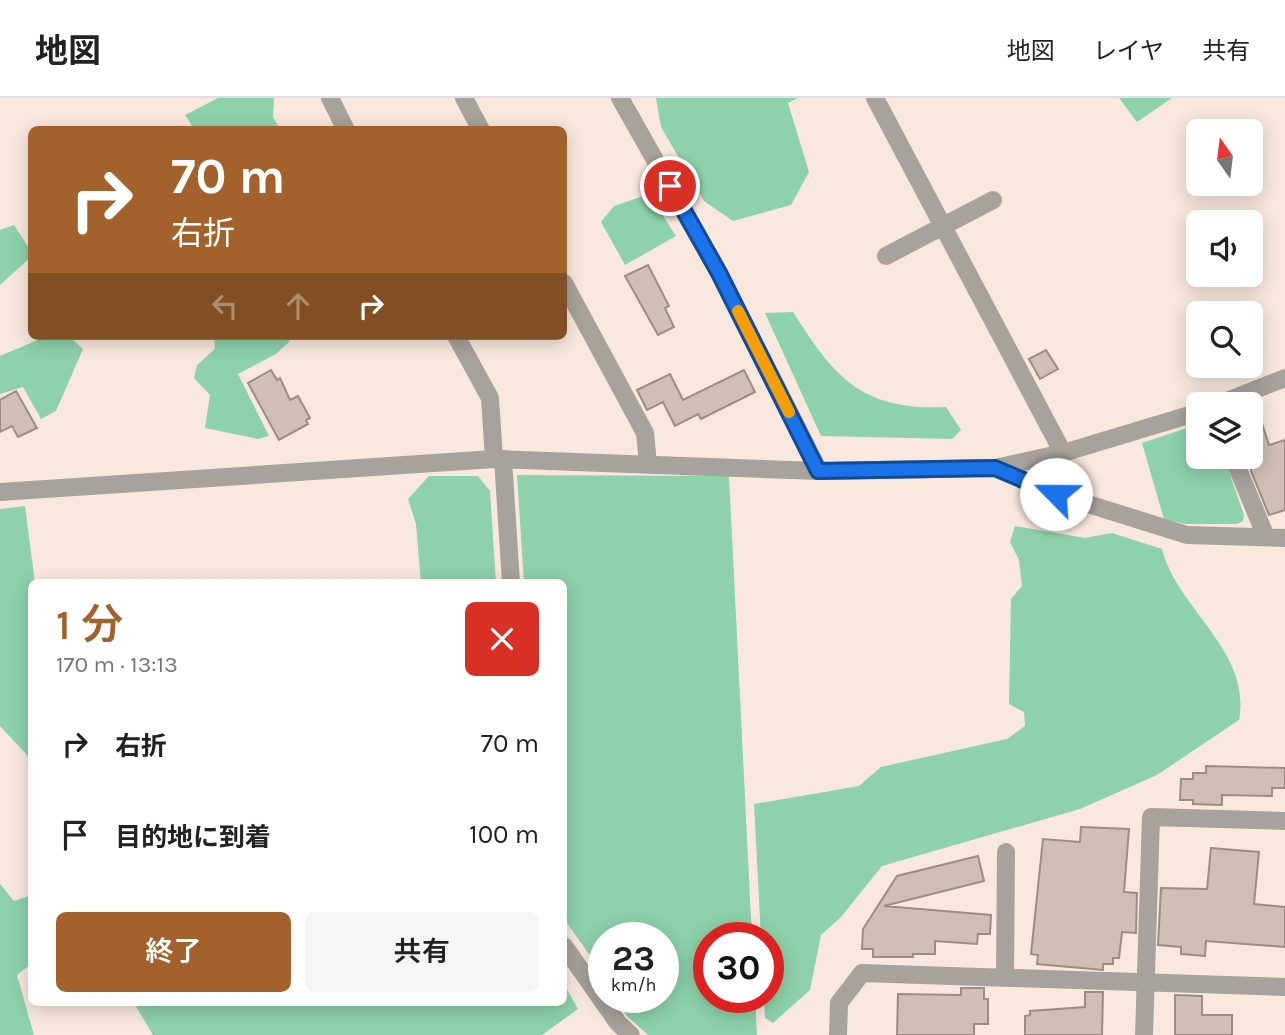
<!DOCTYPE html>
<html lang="ja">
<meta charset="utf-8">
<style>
body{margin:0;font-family:Karla,"Noto Sans JP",sans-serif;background:#f6f6f6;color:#222;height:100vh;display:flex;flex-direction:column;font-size:26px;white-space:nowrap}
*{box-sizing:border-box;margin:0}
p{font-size:23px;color:#767676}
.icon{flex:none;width:38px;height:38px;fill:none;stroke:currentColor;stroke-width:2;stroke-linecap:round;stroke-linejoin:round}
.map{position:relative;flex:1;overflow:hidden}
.sheet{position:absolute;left:28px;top:481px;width:539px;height:427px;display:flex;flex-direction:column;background:#fff;border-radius:10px;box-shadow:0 4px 18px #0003}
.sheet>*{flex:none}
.hud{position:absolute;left:28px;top:28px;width:539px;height:214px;border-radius:10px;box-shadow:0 4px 18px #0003;background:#a3622c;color:#fff;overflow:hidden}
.needle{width:46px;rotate:346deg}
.buttons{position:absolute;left:1186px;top:21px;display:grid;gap:14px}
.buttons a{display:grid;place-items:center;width:77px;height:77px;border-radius:10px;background:#fff;box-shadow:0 4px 18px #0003;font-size:35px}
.speed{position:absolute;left:588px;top:824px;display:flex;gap:14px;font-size:35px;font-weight:700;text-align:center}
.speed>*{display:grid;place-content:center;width:91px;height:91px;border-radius:50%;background:#fff;box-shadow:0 4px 18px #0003;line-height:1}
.speed small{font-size:18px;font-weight:400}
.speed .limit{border:10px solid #d22;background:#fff;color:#111}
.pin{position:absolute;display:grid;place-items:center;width:60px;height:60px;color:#fff;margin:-30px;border:4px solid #fff;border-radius:50%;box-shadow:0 2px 7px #0007}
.me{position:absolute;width:77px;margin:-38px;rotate:293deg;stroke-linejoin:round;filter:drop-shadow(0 0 5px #0008)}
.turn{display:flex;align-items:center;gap:24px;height:147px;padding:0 28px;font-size:32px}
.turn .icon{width:91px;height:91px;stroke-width:2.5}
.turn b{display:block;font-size:49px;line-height:60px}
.lanes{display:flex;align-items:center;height:66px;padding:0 28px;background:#0003;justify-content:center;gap:35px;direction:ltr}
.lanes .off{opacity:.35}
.round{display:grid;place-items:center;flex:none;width:74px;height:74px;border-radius:10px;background:#f6f6f6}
.headline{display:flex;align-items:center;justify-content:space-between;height:119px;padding:0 28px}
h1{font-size:42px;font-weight:600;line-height:52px;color:#a3622c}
.cta{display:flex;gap:14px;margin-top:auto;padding:14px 28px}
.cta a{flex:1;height:80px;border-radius:10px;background:#a3622c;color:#fff;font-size:28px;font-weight:600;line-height:80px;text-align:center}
.cta a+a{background:#f6f6f6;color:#222}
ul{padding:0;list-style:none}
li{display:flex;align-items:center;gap:21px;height:91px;padding:0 28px}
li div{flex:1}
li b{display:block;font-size:26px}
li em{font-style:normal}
header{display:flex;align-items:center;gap:42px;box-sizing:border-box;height:98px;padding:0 35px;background:#fff;border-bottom:2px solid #e0e0e0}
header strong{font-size:33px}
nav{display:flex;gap:38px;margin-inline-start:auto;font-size:24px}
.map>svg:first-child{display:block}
</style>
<header>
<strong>地図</strong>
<nav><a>地図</a><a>レイヤ</a><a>共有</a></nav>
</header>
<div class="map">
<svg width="1285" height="937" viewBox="0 0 1285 937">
<rect width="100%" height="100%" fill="#f9e8dd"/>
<path fill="#8dd2ab" d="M218,0H274L273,19L280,31H194L185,17Z
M656,0H798L788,5L809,74L791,107L733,123L704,103L661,29Z
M1119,0H1172L1137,24Z
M649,96L676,138L625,167L601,124L614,108Z
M14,127L31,153V159L0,187V132Z
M793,214C834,279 862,313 946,309L961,332L952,341L821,338L765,215Z
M47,238H69L83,251L56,313L41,321L23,289L0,296V258Z
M214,238H287L290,243L276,256L238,276L269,338L258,341L205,330L210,297L194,280L197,267L215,251Z
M1199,326V359H1224L1244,417L1243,423L1237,426H1185L1164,421L1142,345Z
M517,377L729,378L752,840H709V900H755L757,937H648L627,918L616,900H663V840H604V877L564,821V485H524Z
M429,378H478L490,393L496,485H421L416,426L408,401Z
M25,408L35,485H32L31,669L27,657L0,628V411Z
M1015,428L1085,440L1112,435L1162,451C1177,511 1252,553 1239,622L1157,677L1080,711L882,768L841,819L821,837L810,892L773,925L765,920L764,900H768V840H761L754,706L859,688L881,669L1007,641L1025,628L1024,614L1009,606L1011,501L1022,488L1019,462L1010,444Z
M0,786L14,803L31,797V866L17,877L34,937H0Z
M564,886L578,911L542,937H153L134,905H564Z"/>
<path fill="#d0bfb5" stroke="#9c8c83" stroke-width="2" d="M648,167L669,208L665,210L674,229L658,237L625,178Z
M1046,252L1058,271L1040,281L1029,261Z
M271,272L277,282L280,280L290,302L298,298L310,320L306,322L308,326L279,342L248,285Z
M744,272L755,294L701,321L698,316L675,328L663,304L647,312L637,292L670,276L683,302Z
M16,293L37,330L18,339L12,328L0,334V302Z
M1255,304L1269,347L1285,342V412L1269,417L1251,373V306Z
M1206,668L1285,670V690H1272V698L1222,697V707L1193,706V702H1180L1181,681H1193V675H1206Z
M1081,729L1129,731L1124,794L1137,795L1136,835L1122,834L1119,860H1113V866H1103V872L1037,866L1038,857L1031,856L1043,741L1080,744Z
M1211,750L1259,754L1254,806L1285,809V849L1206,843L1205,858L1181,856V849L1158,847L1161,790L1207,791Z
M978,758L984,783L884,808L991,817L990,836H978L977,846L935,843V856H913V859H873V851H862L863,831L897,778Z
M961,890H984V901H988V926H974V937H897L898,896L961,897Z
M1085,894H1103L1102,937H1025V918L1030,917V913L1085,909Z
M1175,897L1202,898V917H1232V937H1175Z"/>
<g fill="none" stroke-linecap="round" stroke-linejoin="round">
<path stroke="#a8a29c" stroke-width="18" d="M330,0L346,32
M464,0L481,32
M620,0L719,175L819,373
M875,0L1063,355
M886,158L993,102
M564,185L645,335L648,366
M456,238L490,300L494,361
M1233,359L1266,439
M503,361L511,485
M995,370L1056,396L1187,437L1285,440
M564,848L618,925L631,937
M1005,878L1006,754
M838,937L839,905L862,875L1285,889
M1144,937L1151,719L1285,723"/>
<path stroke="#a8a29c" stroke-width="18" d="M1219,306L1285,280
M0,394L494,361L819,373L995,370L1063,355L1199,314"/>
</g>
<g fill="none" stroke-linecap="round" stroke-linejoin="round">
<g stroke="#114b97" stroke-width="18">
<path id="route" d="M670,88L719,175L818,373L995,370L1056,396"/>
</g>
<use href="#route" stroke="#1a73e8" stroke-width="12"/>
<path stroke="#f59e0b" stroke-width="12" d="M738,213L789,314"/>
</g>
</svg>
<div class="buttons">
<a><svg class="needle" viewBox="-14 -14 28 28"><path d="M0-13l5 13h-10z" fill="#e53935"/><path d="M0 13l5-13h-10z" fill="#767676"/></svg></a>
<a><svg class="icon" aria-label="sound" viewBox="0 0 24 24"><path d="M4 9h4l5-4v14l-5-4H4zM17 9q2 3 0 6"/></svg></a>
<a><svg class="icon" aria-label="search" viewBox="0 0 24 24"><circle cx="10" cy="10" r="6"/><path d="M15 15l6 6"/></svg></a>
<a><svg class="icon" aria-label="layers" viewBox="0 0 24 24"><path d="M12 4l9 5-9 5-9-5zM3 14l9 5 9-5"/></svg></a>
</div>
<div class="speed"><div>23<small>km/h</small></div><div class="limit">30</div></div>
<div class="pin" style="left:670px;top:88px;background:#d93025"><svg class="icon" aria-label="arrive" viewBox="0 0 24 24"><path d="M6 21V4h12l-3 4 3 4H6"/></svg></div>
<svg class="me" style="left:1056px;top:396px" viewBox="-20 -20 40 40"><circle r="19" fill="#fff"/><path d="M0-13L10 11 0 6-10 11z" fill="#1a73e8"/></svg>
<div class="hud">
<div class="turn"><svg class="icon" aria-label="right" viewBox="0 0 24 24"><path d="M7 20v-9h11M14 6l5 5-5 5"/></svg><div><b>70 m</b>右折</div></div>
<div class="lanes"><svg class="icon off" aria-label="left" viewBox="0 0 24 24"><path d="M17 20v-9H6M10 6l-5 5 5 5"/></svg><svg class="icon off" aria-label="ahead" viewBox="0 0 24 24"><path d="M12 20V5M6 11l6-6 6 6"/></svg><svg class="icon" aria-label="right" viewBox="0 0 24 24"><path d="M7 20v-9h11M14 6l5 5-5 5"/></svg></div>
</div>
<section class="sheet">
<div class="headline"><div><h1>1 分</h1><p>170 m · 13:13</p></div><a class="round" style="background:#d93025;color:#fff"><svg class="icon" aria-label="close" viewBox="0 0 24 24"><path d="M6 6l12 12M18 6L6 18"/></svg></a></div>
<ul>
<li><svg class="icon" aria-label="right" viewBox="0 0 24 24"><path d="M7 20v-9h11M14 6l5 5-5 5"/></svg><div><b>右折</b></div><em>70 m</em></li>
<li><svg class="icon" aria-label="arrive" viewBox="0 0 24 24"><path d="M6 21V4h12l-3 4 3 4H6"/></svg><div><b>目的地に到着</b></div><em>100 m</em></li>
</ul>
<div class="cta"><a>終了</a><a>共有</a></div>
</section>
</div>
